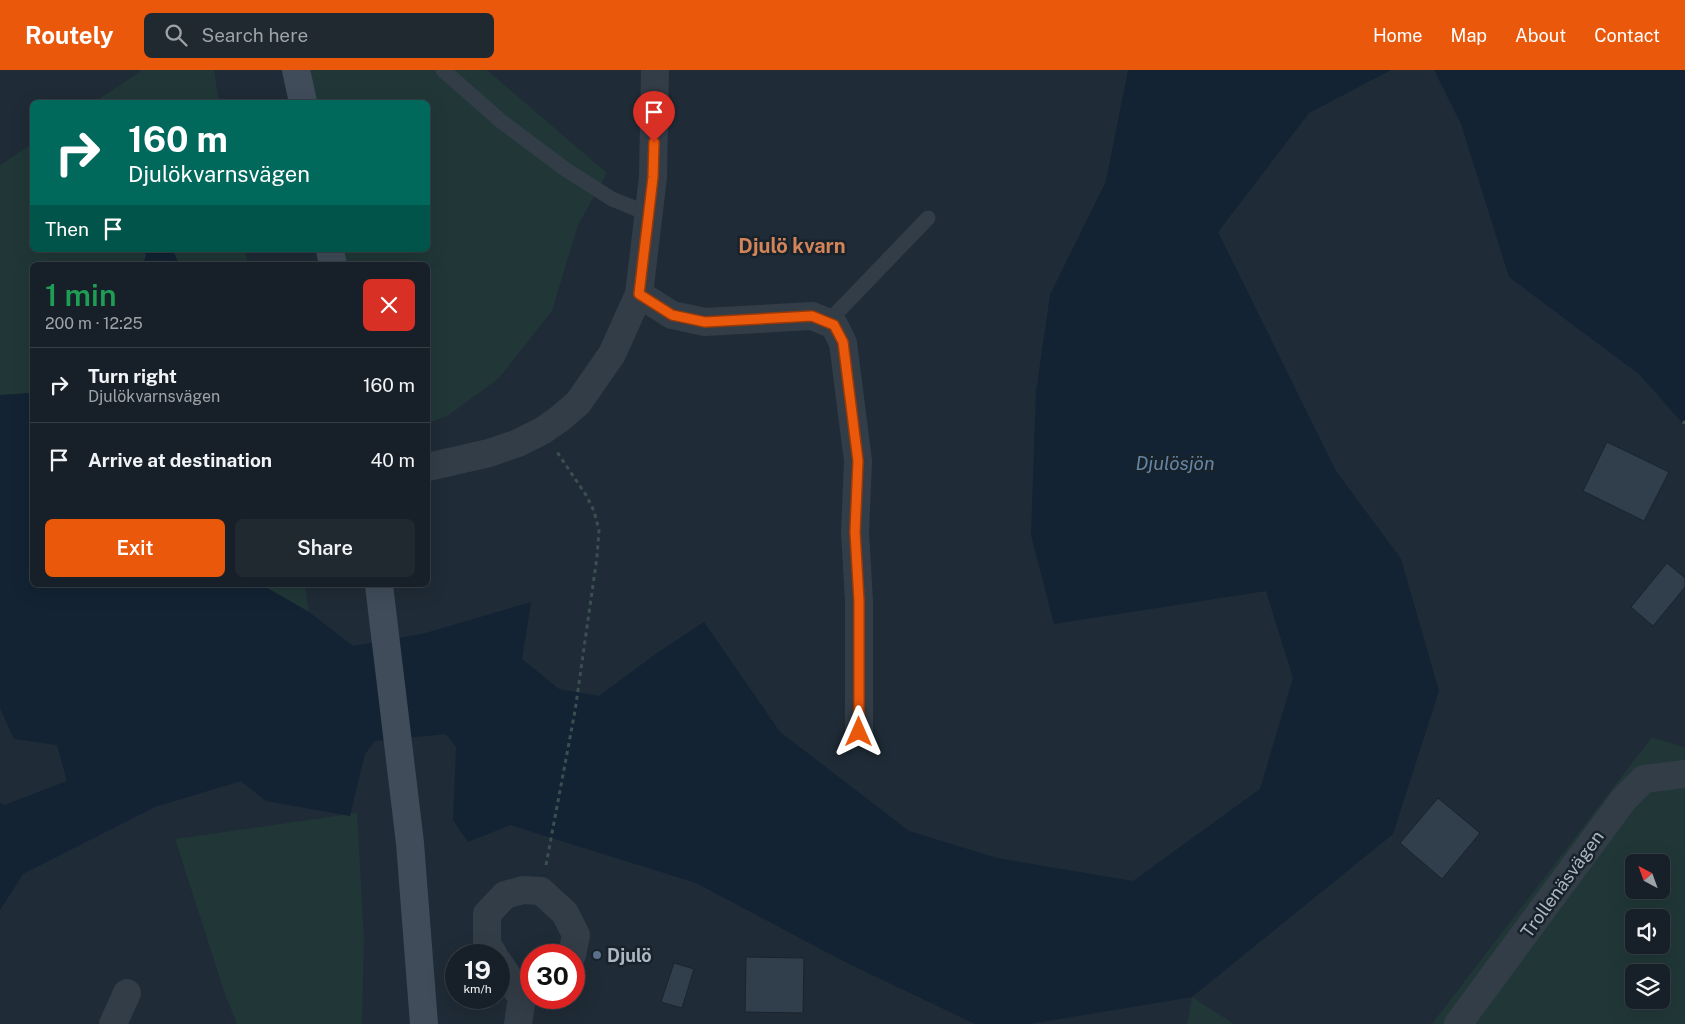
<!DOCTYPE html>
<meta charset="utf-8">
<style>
body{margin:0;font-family:"Public Sans",sans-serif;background:#202830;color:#f1f3f6;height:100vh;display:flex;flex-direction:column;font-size:19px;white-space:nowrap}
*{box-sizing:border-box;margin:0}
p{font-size:16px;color:#9ea3a8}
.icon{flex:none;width:28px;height:28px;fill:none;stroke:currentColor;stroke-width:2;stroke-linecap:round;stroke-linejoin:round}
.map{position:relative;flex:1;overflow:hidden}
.details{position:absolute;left:30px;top:192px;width:400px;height:325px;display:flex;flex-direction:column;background:#172028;border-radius:8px;box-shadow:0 5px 20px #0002,0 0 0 1px #363e45}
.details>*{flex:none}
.banner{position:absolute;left:30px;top:30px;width:400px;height:152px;border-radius:8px;box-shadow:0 5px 20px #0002,0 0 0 1px #363e45;background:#00695c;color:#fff;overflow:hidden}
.needle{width:32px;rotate:319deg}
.controls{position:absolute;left:1625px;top:784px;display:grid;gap:10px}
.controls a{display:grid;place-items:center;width:45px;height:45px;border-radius:8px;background:#172028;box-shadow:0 5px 20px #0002,0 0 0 1px #363e45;font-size:25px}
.speed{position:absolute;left:445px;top:874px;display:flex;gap:10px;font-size:25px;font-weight:700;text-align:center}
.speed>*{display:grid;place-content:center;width:65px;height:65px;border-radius:50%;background:#172028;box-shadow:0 5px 20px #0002,0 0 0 1px #363e45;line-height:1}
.speed small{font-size:12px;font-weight:400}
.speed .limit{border:8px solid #d22;background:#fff;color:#111}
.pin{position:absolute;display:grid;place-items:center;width:42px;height:42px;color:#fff;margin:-51px -21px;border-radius:50% 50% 50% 0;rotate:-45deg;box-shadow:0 0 5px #0007}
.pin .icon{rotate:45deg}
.me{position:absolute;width:55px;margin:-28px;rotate:0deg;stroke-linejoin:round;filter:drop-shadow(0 0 4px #0008)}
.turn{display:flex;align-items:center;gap:18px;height:105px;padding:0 15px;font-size:22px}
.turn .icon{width:65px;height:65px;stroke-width:2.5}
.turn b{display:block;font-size:35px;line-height:42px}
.then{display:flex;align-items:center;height:48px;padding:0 15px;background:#0003;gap:10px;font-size:19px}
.round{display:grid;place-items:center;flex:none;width:52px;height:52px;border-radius:8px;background:#202830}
.overview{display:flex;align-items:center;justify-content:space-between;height:85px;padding:0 15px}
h1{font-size:30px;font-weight:600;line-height:38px;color:#1e9e55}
.primary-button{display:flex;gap:10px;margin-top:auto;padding:10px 15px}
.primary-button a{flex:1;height:58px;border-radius:8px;background:#ea580c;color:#fff;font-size:20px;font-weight:600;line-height:58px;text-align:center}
.primary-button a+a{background:#202830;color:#f1f3f6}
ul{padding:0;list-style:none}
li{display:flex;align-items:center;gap:15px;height:75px;padding:0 15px;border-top:1px solid #363e45}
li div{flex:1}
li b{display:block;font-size:19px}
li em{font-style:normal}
header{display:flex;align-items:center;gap:30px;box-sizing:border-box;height:70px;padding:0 25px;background:#ea580c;color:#fff}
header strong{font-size:24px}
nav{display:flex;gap:28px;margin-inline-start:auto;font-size:18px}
.search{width:350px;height:45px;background:#202830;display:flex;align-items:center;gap:12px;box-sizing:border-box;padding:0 18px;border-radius:8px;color:#9ea3a8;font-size:19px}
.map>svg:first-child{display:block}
</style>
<header>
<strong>Routely</strong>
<div class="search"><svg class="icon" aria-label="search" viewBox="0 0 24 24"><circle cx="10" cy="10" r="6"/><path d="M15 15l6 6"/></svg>Search here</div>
<nav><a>Home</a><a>Map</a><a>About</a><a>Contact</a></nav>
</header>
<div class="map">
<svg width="1685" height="954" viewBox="0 0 1685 954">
<rect width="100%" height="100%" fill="#1f2b36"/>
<path fill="#213737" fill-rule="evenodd" d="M140,0H214L219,32H94L140,2Z
M305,0H487L607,103L578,155L552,241L499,308L449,345L428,353V195H347L344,180H428V32H312Z
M32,74V180H144L146,185L143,195H32V323L0,325V95Z
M173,180H245L248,195H179Z
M262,515H305L309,542Z
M1652,667L1685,678V954H1432ZM1634,792H1661V820H1634ZM1634,848H1661V875H1634ZM1634,902H1661V930H1634Z
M357,743L364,869L362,954H237L225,924L175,769Z
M1192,927L1234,954H1187Z"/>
<path fill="#132333" d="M1128,0H1391L1309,43L1218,162L1336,401L1401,489L1439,621L1393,764L1192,927L1029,954H975L845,892L696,813L510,755L468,772L453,750L456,677L446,664L375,671L365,684L350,746L266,731L241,711L155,737L23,804L0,840V732L4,735L67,711L57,675L14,669L0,638V325L32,323V515H262L309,542L353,576L422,564L531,532L522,589L559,619L599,626L657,583L704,552L780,662L909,761L997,788L1133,811L1260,719L1293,608L1266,521L1054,554L1031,465L1036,322L1050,225L1106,111Z
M1434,0H1685V356L1640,305L1509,207L1461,54Z
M144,180H173L179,195H143L146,185Z"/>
<path fill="#313f4d" stroke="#1a242d" d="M1607,372L1669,402L1644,451L1583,421Z
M1667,493L1685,508V517L1653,556L1631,537Z
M1438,728L1480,763L1442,809L1400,773Z
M746,887L804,888L803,943L745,942Z
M674,893L694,899L682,938L661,932Z"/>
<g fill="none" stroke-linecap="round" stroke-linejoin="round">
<path stroke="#3a5050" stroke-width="3" stroke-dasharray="4 4" stroke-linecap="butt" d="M1683,354L1685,351
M546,795L575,641L597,487L599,460L594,441L586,425L557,382"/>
<path stroke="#333d47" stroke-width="15" d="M443,0L502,52L565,99L612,129L649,144
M828,252L928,148"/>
<path stroke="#333d47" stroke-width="28" d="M639,224L672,245L705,252L812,246L834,255L843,273L858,391L855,463L859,531V662
M428,397L489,383L518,373L542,361L558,350L578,333L612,284L639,224L653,107L655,0
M494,885L487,874V844L505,825L523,820L541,821L565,843L576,865L572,885
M499,893L522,928L518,954
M113,954L127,923
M1458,954L1624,729L1644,709L1685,704"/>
<path stroke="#404c5a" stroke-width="28" d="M296,0L303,32
M330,180L333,195
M379,515L410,773L424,954"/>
</g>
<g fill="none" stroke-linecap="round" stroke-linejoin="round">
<g stroke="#983908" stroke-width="12">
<path id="route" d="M654,72L653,107L639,224L672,245L705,252L812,246L834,255L843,272L858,391L855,462L859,531V662"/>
</g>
<use href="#route" stroke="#ea580c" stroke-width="9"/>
</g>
<circle fill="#5c6f8a" stroke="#18222b" stroke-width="2" cx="597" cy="885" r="5"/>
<g text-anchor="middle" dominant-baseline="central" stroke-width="5" stroke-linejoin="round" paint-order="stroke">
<g font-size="18" fill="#acb7c4" stroke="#18222b">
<text transform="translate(1562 814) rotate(-54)">Trollenäsvägen</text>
</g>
<g font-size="18" font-weight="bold" fill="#acb7c4" stroke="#18222b" text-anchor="start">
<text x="607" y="885">Djulö</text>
</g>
<g font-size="19" font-style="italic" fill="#6585a4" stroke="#18222b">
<text x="1175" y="393">Djulösjön</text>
</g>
<g font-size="20" font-weight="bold" fill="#d38458" stroke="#18222b">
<text x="792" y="176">Djulö kvarn</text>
</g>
</g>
</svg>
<div class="controls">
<a><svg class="needle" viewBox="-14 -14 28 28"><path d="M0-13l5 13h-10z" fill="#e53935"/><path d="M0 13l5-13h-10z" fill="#9ea3a8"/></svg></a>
<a><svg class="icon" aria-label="sound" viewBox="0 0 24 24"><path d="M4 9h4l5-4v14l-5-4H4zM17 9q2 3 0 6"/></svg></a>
<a><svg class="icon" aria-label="layers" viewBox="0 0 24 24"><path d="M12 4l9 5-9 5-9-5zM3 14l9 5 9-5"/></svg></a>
</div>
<div class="speed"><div>19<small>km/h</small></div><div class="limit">30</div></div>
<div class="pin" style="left:654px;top:72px;background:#d93025"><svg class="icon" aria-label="arrive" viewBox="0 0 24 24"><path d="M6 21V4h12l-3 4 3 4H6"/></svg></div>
<svg class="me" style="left:859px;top:662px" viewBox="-20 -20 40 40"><path d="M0-17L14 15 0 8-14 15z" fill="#ea580c" stroke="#fff" stroke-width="4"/></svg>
<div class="banner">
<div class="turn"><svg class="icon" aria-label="right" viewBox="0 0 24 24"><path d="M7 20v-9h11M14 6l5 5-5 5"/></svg><div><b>160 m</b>Djulökvarnsvägen</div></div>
<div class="then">Then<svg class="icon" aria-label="arrive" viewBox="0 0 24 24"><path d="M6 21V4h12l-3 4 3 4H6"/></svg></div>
</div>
<section class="details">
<div class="overview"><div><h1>1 min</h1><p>200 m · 12:25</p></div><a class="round" style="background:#d93025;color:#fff"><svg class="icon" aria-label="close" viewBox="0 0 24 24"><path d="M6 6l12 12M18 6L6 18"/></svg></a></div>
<ul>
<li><svg class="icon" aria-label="right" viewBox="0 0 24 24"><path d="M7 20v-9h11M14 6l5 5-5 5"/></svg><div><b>Turn right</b><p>Djulökvarnsvägen</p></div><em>160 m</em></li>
<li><svg class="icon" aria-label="arrive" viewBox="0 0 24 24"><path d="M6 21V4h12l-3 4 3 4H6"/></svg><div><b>Arrive at destination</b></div><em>40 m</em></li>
</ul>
<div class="primary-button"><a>Exit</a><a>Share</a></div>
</section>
</div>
